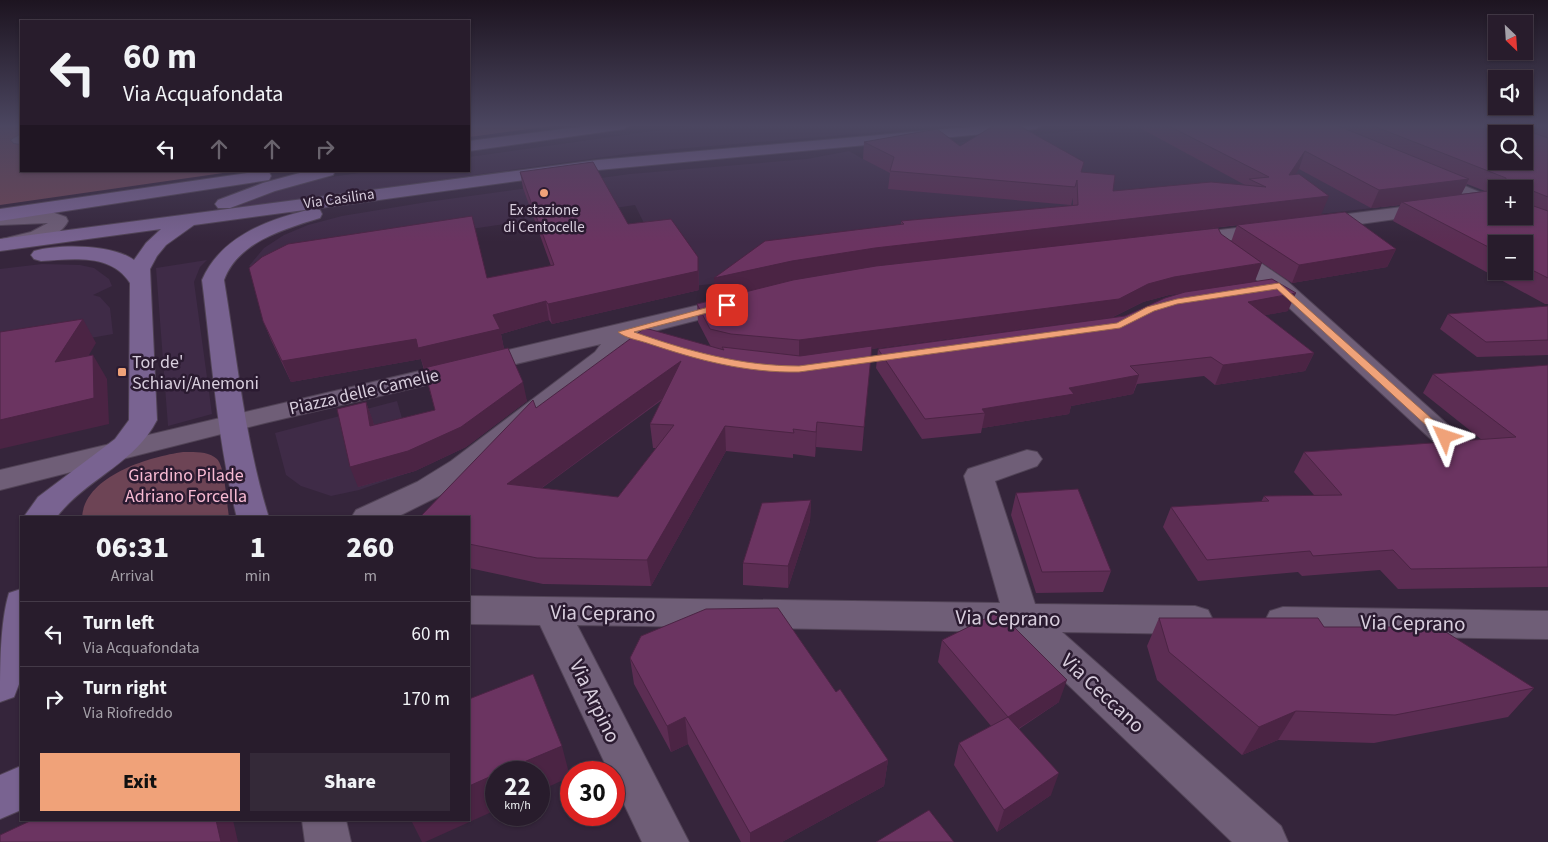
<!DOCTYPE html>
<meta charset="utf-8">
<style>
body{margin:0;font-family:"Source Sans 3",sans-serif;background:#342938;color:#f1f3f6;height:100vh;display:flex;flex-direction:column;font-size:19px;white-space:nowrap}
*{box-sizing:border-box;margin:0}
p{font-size:16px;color:#a5a1a9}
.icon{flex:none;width:28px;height:28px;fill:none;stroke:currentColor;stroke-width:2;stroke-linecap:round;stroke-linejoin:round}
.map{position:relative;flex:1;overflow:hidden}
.sheet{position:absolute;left:20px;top:516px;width:450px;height:305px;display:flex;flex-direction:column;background:#281c2c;border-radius:0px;box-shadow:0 1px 4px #0004,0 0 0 1px #443a48}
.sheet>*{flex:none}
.banner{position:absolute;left:20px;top:20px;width:450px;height:152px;border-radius:0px;box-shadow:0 1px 4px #0004,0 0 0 1px #443a48;background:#281c2c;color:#f1f3f6;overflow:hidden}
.needle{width:32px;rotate:155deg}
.buttons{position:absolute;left:1488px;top:15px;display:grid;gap:10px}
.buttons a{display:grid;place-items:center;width:45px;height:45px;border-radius:0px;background:#281c2c;box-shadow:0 1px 4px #0004,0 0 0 1px #443a48;font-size:25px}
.speed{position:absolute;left:485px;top:761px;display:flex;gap:10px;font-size:25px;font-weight:700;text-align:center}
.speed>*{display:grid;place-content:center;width:65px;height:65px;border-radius:50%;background:#281c2c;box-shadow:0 1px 4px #0004,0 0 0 1px #443a48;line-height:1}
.speed small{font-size:12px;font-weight:400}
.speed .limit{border:8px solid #d22;background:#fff;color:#111}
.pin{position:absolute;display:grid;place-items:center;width:42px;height:42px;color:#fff;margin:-21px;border-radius:10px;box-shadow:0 2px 8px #0006}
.me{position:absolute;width:55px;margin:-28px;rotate:312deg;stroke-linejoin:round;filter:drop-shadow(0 0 4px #0008)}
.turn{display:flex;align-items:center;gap:18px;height:105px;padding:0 20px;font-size:22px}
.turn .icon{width:65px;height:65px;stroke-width:2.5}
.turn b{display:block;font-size:35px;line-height:42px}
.lanes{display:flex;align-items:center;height:48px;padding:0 20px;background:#0003;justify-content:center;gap:25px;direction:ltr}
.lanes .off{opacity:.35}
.eta{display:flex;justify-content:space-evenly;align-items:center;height:85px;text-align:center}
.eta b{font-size:30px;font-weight:800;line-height:35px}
.button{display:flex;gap:10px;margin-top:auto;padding:10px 20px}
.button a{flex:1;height:58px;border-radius:0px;background:#f0a279;color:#111;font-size:20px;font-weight:800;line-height:58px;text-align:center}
.button a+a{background:#342938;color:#f1f3f6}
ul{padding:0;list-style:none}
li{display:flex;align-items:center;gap:15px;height:65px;padding:0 20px;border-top:1px solid #443a48}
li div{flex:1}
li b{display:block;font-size:19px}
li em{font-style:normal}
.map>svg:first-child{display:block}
</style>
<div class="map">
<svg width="1548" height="842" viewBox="0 0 1548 842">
<rect width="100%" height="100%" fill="#35253b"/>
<path fill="#3f2b47" d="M695,125H962L640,152L222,210L274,190L325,178L372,171H469V157Z
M1136,125H1301L1468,197L676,288L635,205L301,254L257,269L249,266L264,248L284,235L308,225L342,216L427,202L630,174L807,159L849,151L863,159L921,146Z
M207,260L200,267L194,282L212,414L168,426L156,268Z
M42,264L80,265L94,268L109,279L112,286L93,295L100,297L110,308L113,334L0,354V269Z
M397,401L417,470L359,490L331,496L301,486L286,475L275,433Z"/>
<path fill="#6d4455" d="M0,125H21V171H237L0,205Z
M469,125H560L469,137Z
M183,452C193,452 209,451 217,459C225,467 227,505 229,517H82C85,476 148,457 183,452Z"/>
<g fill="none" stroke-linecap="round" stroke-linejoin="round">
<g stroke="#514356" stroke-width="2">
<path id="street" d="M21,134V144L14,143L11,140Z
M1429,171L1496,199V210L1423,180L1421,176L1423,172Z
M1433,203L1439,205L1442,209L1439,213L1317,230L1310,228L1307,224L1310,220L1317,218Z
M46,210L66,217L68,221C60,239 20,252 2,247L0,242L2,239L31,232L48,223L0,225V213Z
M1270,224L1277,226L1280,230L1277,234L1186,246L1179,244L1176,240L1179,236L1186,234Z
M1229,244L1236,246L1287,281L1455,431L1459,437L1455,443L1445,446L1435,443L1271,291L1222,254L1219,250L1222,246Z
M733,297L741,299L744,304L741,309L631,337L613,362L471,475L439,496L395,518H351L356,510L417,482L451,461L595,352L601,344L265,423L0,490V470Z
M1027,450L1037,452L1042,459L1037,466L995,481L1035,604L1195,606L1208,610L1213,620L1208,630L1195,634L1062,632L1281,826L1288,842H1232L1013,632L577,625L689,842H642L614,783V772H609L540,625L469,624V596L1000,603L964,476L968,469Z
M1283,607L1548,611V639L1283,635L1270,631L1265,621L1270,611Z
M302,820H346L351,842H305Z"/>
</g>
<g stroke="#514356" stroke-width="2">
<path id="secondary" d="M594,125H631L624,129L469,151V141Z
M991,125H1043L1036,129L598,170L313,209L320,210L322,214L320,218C284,229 238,242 224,280C237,359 245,441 269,518H237C217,440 212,359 202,280C221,236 269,219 312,209L194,225L166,245L157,256L150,269L157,420C134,465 85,479 56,518H23L38,497L115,439L129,420L130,283C111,253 72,259 41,261L34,259L31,255L34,251C59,244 112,244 134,260L146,243L161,229L0,251V239L598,160Z
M261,171L269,172L271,176L269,180L0,221V209Z
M307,171H335L333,175L275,191L230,208H218L215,204L218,200L263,183Z
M21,589V679L14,697L0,702C0,669 0,622 9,593Z
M21,766V810L0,819V775Z"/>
</g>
<use href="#street" fill="#6f5e77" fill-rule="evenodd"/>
<use href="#secondary" fill="#796391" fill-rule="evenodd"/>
</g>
<path fill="#5c2d53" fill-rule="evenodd" d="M1141,125H1548V304H1545L1393,221L1400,205L1371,208L1299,169L1295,174L1321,215L1396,249L1387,267L1292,283L1246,252L1255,281L1216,287L1288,311L1265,315L1314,353L1305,371L1215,385L1204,376L1137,384L1133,394L1071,406L1069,414L982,428L981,433L922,439L876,368L878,349L1125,316L1182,293L1169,295L1143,302L1113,317L871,349L862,451L816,447L815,457L793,454V458L726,451L651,586L543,584L469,568V518L536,408L711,347L698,322L697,304L715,299L901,225V221L1073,206V198L1071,205L888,189L890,173L863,159L864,142L960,146L1082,172L1113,191L1245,185L1140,128ZM1467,184L1485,191L1461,194ZM1496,189H1524V216H1496ZM1291,219L1237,225L1231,242L1168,233ZM1496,244H1524V271H1496ZM662,400L650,424L653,448H656L618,497L542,488Z
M520,172L628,224L698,257L699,290L552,324L549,320L501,334L504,349L527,401L466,447L415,471L358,487L366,402L374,425L435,410L421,359L291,382L271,340L263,321L551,266L523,188Z
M1548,306V355L1477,357L1440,329L1448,314Z
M1548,365V587L1398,589L1380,570L1302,576L1298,572L1198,581L1163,527L1171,507L1261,502L1264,496L1314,495L1294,472L1304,452L1482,440L1423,393L1433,374Z
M1016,493L1111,571L1103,592L1036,593L1011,515Z
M811,500L810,521L788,588L743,585V563Z
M1159,618L1324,627L1534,688L1508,717L1374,743L1278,740L1242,755L1157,680L1147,646Z
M942,640L1059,702L1019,729L1051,795L997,832L954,765L959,743L991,726L938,662Z
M630,658L836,692L888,760L884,786L782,842H741L688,744L671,752L634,684Z"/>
<path fill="#4b2444" d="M1305,151L1299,169L1283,193L1289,175Z
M1469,179L1460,197L1402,202L1400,205L1371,208L1379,190Z
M1329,196L1321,215L874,268L715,299L714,278L792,261L875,248Z
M1396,249L1387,267L1292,283L1299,265Z
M698,257L699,290L552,324L548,304Z
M1262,263L1255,281L1169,295L1143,302L1113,317L871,349L862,451L864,427L799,359V340L1148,284L1174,277Z
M1296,293L1288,311L1241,320L1248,302Z
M546,301L549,320L501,334L504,349L424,368L421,359L291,382L282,361L493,315Z
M83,319L96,343L70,387L55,362Z
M1314,353L1305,371L1215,385L1223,365Z
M93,355L107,379L109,424L0,449V420Z
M681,361L682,384L513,509L507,484Z
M1139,375L1133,394L1071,406L1069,414L982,428L985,413L982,409L1069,388Z
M523,382L527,401L466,447L415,471L358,487L350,467Z
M366,402L373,421L377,446L370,426Z
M817,422L816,447L815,457L816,432Z
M725,426L726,451L651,586L647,560Z
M811,500L810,521L788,588V566Z
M1067,680L1059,702L1002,739L1008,717Z
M1296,711L1278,740L1242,755L1259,727Z
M685,717L688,744L671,752L667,726Z
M562,746L570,777L539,791V772H500Z
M888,760L884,786L782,842H750V833Z
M1059,773L1051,795L997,832L1004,810Z
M496,774V810L425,842H422L411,820H469V786Z
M216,820H233L238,842H221Z"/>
<path fill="#6b3461" stroke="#4b2444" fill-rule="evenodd" d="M995,125H1018L1084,162L1081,172L1115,175L1113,191L1211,182L1266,187L1249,179L1269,177L1167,125H1336L1469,179L1379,190L1305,151L1289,175L1299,174L1329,196L875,248L792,261L714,278L765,241L904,224L901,221L1078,205L1077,180L1075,187L890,171L894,157L864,142L937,129L960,146Z
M1371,125H1531V132L1548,138V197L1533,191V196H1524V189H1504H1505L1506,178ZM1496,134H1524V161H1496Z
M593,162L628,224L671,219L698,257V271L548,304L546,301L493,315L500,329L418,348L416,339L282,361L263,321L249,268L262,257L288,244L472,216L487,278L554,265L520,172Z
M1496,190V216H1524V200L1525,203L1548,211V278L1524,266V244H1496V251L1402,202Z
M1345,212L1396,249L1299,265L1237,225Z
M1218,228L1221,234L1262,263L1174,277L1148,284L1119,299L799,340L731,334L710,329L697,304L793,280L876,266Z
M1272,279L1296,293L1248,302L1314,353L1223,365L1211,357L1130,366L1139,375L1069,388L1074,394L982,409L985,413L925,419L878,349L1125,316L1165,298L1185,292Z
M1548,306V340L1486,342L1448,314Z
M83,319L55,362L93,355L94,398L0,420V332Z
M645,328L724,350L722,347L800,356L872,346L864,427L817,422L816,432L793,429L794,433L725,426L647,560L537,558L469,544V518H419L533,400L536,408ZM681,361L650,424L674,425L618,497L507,484Z
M508,348L523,382L461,427L408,451L350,467L337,409L366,402L370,426L435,410L424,368Z
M1548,365V567L1411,569L1393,550L1313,556L1310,551L1207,560L1171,507L1269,501L1264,496L1342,495L1304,452L1516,437L1433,374Z
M1078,489L1111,571L1042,572L1016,493Z
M811,500L788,566L743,563L762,503Z
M778,608L836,692L840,689L888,760L750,833L685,717L667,726L630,658L641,636L706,609Z
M999,612L1067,680L1008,717L942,640Z
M1159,618H1318L1324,627H1438L1534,688L1395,715L1296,711L1259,727L1169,652Z
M533,674L562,746L500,772H496V774L469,786V699Z
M1008,717L1059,773L1004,810L959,743Z
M929,810L954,842H876Z
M32,820H216L221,842H0V835Z"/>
<linearGradient id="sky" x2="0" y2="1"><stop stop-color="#1d1420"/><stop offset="0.52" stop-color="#4b4660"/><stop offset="1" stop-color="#4b4660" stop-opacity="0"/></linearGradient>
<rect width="1548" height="242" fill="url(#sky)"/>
<path fill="#f0a279" stroke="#9c694f" d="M1279,283L1449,434V439H1441L1277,289L1177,304L1154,311L1120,328L799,372C746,373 697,360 647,343C638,340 625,338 618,332L727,302L730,303V307L634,332C688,351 741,366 799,366L1117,323L1147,307L1177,299Z"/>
<g fill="#f0a279" stroke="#2b1b31" stroke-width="2">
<circle cx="544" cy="193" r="5"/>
<rect x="117" y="367" width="10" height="10" rx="2.5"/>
</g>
<g text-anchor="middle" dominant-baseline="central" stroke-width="5" stroke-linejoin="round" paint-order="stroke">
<g font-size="15" fill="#d8cedd" stroke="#2b1b31">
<text transform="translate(339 199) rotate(-8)">Via Casilina</text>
</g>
<g font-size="15" fill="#d8cedd" stroke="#2b1b31">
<text x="544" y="210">Ex stazione<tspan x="544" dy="17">di Centocelle</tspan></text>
</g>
<g font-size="18" fill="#d8cedd" stroke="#2b1b31" text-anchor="start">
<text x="132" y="362">Tor de'<tspan x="132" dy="21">Schiavi/Anemoni</tspan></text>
</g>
<g font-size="18" fill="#d8cedd" stroke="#2b1b31">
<text transform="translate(364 392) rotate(-13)">Piazza delle Camelie</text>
</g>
<g font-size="18" fill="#f8bad3" stroke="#2b1b31">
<text x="186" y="475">Giardino Pilade<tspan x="186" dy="21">Adriano Forcella</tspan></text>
</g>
<g font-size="21" fill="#d8cedd" stroke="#2b1b31">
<text transform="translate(603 613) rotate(1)">Via Ceprano</text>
<text transform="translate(1008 618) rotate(1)">Via Ceprano</text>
<text transform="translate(1413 623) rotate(1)">Via Ceprano</text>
<text transform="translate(1103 693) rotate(43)">Via Ceccano</text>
<text transform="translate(595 701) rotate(64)">Via Arpino</text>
</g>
</g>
</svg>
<div class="buttons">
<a><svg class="needle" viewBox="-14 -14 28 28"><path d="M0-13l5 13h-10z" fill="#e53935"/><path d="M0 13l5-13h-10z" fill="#a5a1a9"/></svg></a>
<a><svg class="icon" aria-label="sound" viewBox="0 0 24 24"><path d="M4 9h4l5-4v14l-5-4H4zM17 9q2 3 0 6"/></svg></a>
<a><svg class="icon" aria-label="search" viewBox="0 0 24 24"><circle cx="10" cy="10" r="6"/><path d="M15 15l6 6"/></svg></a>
<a>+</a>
<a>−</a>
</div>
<div class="speed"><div>22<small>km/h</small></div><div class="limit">30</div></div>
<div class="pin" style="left:727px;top:305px;background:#d93025"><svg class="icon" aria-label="arrive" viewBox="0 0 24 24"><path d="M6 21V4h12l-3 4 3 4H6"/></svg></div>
<svg class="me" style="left:1445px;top:437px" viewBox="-20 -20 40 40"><path d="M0-17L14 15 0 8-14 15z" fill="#f0a279" stroke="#fff" stroke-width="4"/></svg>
<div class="banner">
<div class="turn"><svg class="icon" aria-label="left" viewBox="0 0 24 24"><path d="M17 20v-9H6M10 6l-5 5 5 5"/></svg><div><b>60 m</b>Via Acquafondata</div></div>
<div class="lanes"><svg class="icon" aria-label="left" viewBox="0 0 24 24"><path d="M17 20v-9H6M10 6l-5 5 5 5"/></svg><svg class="icon off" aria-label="ahead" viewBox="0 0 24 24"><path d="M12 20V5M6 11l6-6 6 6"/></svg><svg class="icon off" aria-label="ahead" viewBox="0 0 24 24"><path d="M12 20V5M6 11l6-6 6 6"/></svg><svg class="icon off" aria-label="right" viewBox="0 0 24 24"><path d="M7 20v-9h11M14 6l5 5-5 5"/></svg></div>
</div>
<section class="sheet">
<div class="eta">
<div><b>06:31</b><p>Arrival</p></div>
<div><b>1</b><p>min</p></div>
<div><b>260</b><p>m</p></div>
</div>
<ul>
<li><svg class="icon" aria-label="left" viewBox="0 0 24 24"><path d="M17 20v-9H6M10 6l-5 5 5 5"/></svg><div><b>Turn left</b><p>Via Acquafondata</p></div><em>60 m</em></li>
<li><svg class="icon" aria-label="right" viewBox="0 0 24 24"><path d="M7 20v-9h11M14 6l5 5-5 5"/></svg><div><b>Turn right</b><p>Via Riofreddo</p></div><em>170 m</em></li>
</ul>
<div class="button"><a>Exit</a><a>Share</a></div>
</section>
</div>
